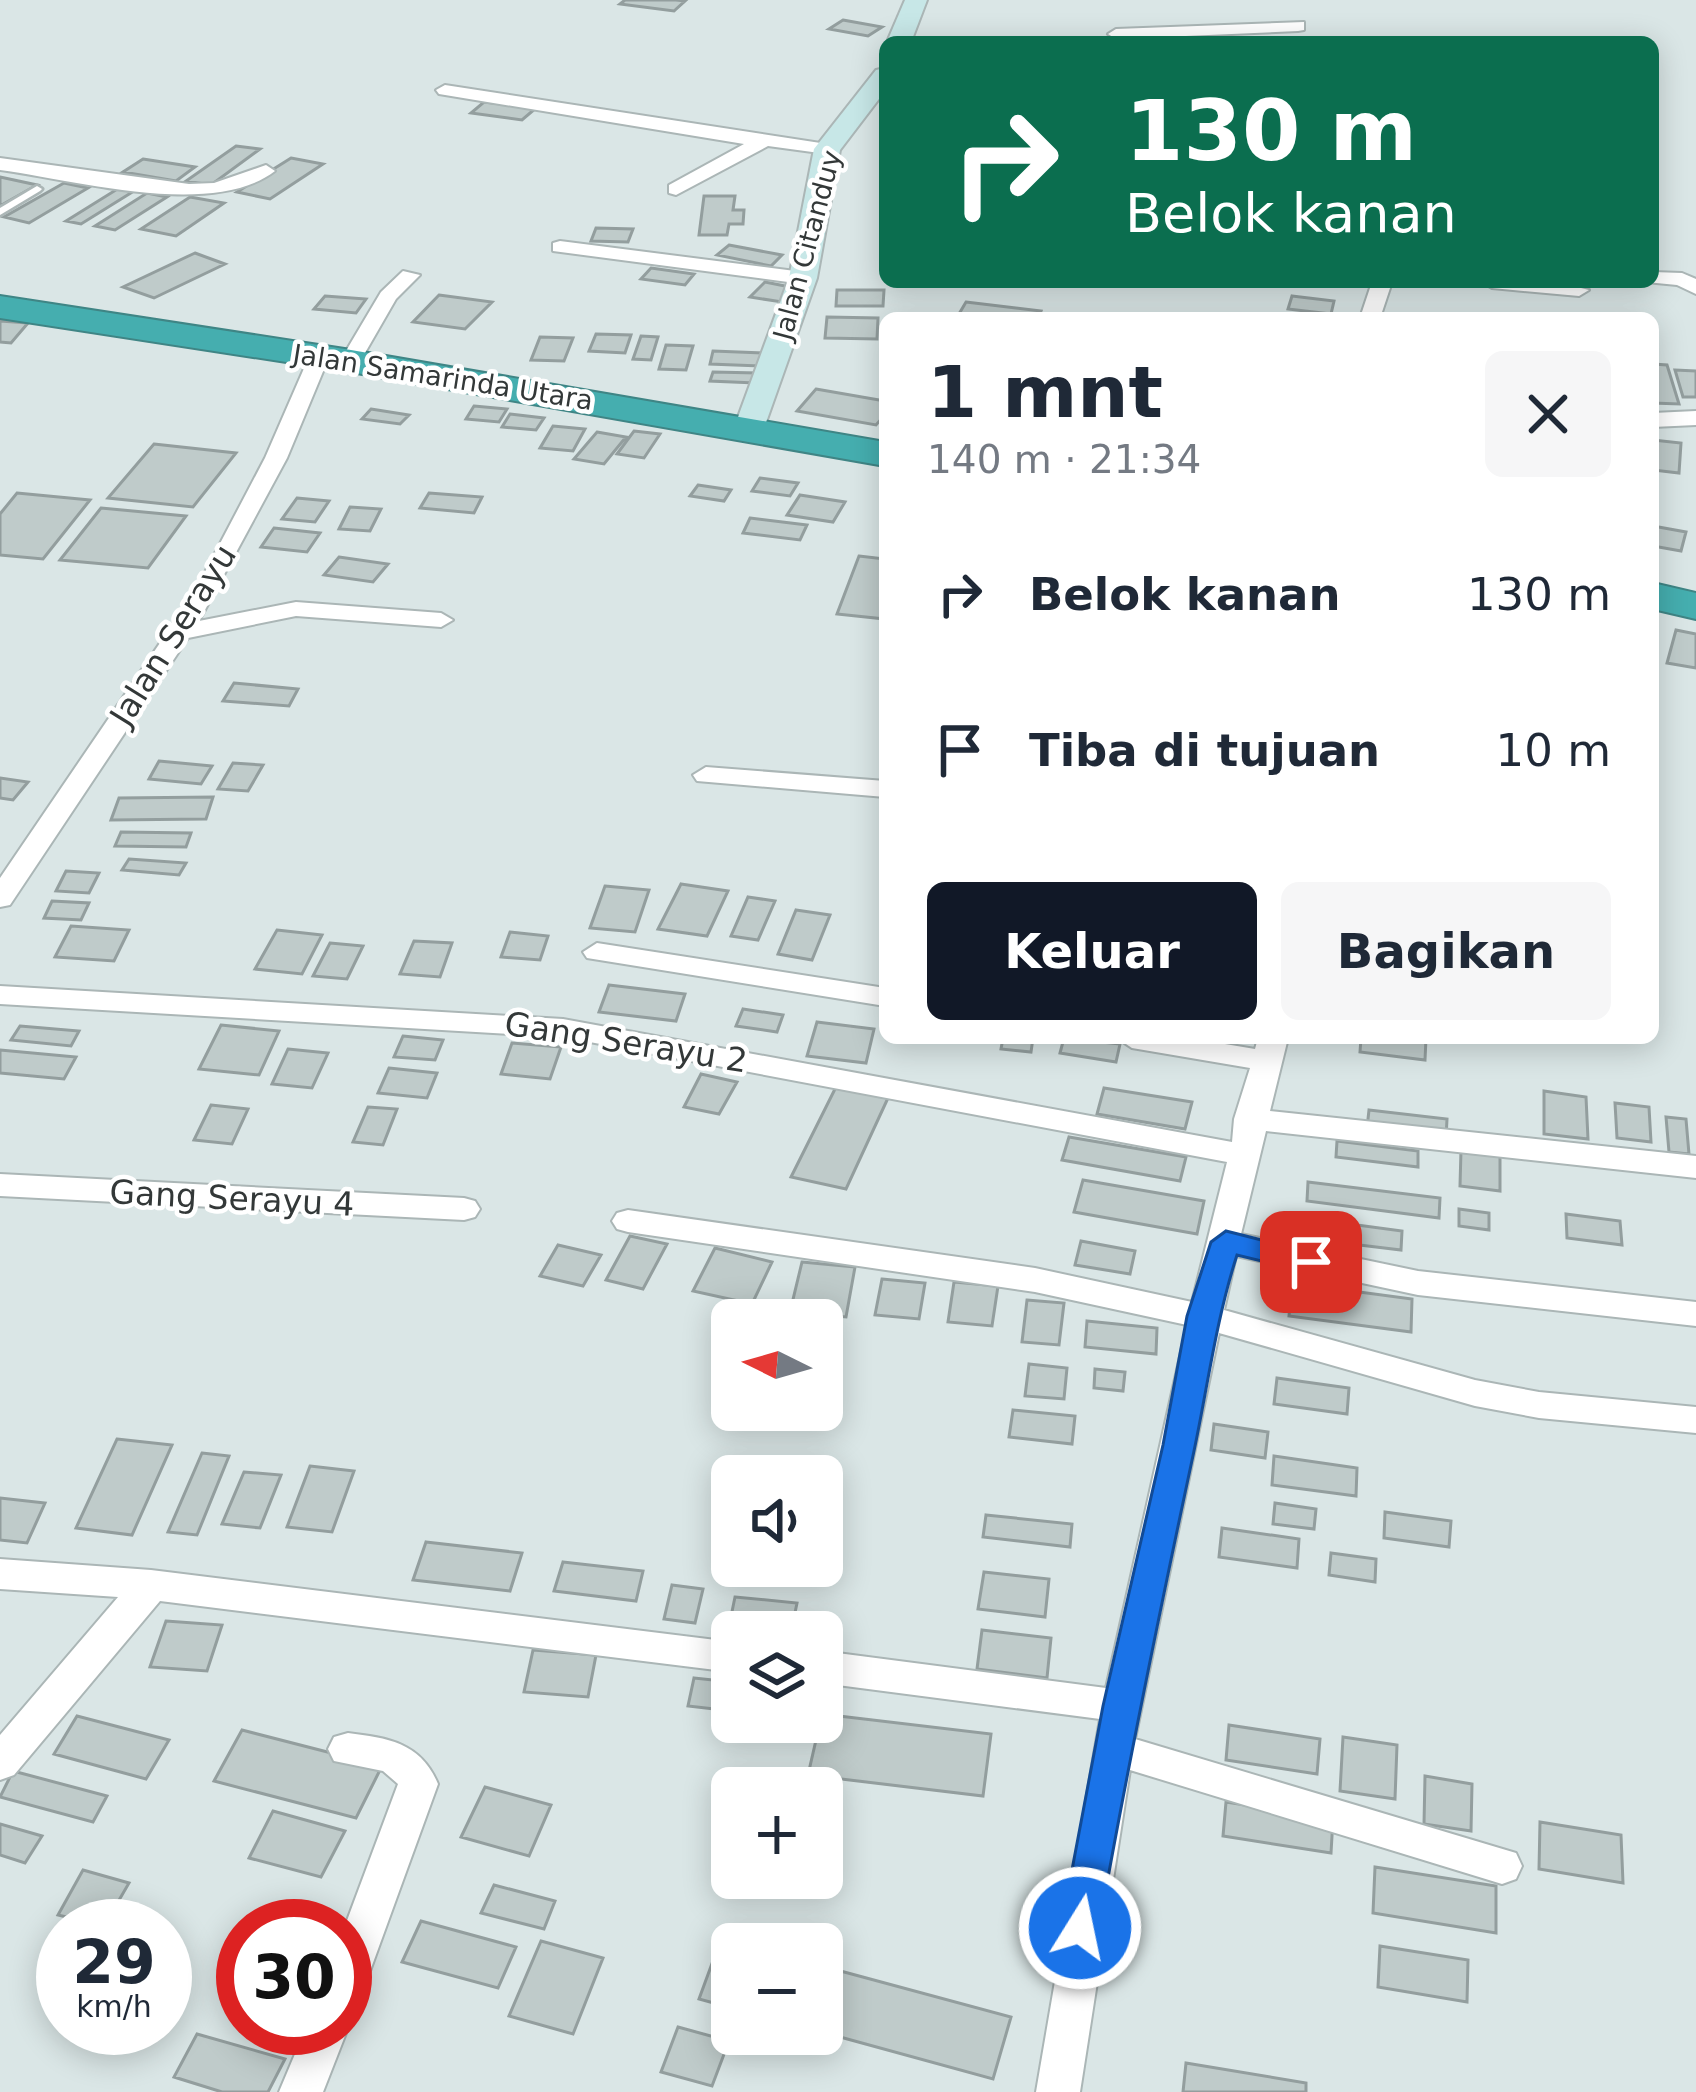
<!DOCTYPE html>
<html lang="id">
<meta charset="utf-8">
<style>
body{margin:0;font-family:"DejaVu Sans",sans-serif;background:#f6f6f7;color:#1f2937;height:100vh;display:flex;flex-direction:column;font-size:45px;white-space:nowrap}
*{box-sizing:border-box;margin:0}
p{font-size:39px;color:#747a83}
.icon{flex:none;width:66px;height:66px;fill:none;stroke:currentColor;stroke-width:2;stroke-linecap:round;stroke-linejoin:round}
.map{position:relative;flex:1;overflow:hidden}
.details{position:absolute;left:879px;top:312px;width:780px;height:732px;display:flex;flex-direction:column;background:#fff;border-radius:18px;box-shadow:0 6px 30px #0003}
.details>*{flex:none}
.top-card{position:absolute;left:879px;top:36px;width:780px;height:252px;border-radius:18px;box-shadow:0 6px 30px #0003;background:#0b6e4f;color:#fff;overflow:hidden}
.needle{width:78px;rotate:275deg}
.tools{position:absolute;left:711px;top:1299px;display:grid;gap:24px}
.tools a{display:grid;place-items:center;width:132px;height:132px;border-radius:18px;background:#fff;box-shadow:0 6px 30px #0003;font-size:60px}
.speed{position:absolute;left:36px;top:1899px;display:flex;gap:24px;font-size:60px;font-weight:700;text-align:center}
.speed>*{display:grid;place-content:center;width:156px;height:156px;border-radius:50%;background:#fff;box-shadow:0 6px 30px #0003;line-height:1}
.speed small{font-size:30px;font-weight:400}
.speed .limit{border:18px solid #d22;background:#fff;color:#111}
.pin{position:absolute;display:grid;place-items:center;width:102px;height:102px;color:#fff;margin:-51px;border-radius:24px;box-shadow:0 6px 18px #0006}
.me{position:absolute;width:132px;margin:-66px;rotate:10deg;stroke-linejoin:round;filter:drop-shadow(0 0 9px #0008)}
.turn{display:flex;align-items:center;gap:42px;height:252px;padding:0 48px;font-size:54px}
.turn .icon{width:156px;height:156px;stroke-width:2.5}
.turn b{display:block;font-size:84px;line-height:102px}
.round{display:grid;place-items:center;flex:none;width:126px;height:126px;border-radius:18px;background:#f6f6f7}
.summary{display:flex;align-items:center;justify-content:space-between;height:204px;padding:0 48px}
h1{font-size:72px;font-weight:700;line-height:90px}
.cta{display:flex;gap:24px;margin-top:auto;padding:24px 48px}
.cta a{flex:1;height:138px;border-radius:18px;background:#111827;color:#fff;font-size:48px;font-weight:700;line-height:138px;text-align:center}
.cta a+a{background:#f6f6f7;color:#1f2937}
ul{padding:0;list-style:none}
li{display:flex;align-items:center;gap:36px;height:156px;padding:0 48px}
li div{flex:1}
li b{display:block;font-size:45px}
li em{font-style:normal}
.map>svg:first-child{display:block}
</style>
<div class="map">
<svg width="1696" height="2092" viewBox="0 0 1696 2092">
<rect width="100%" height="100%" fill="#dae6e6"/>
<path fill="#bfcbca" stroke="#939e9e" stroke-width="3" d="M625,0H676L685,1L674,11L620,4Z
M843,20L882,27L868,36L829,29Z
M484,102L536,108L522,120L471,113Z
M236,146L260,149L211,185L186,181Z
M291,158L323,164L270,199L237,192Z
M143,159L195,167L176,181L123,172Z
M0,177L37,185L0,206Z
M64,183L88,188L29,223L4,217Z
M119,188L134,191L81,224L66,221Z
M147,193L167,197L115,230L95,226Z
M704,196H735L733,210H744L743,224H729L727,235H699Z
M190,197L224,203L176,236L141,229Z
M596,228L633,229L628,242L591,241Z
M729,245L782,255L771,266L717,255Z
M195,253L225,264L154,298L123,287Z
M651,268L694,274L685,285L641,279Z
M765,282L795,288L782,302L750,297Z
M837,290H884L883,306H836Z
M439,295L492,302L465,329L413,322Z
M325,296L366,299L356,313L314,309Z
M1292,296L1334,301L1331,314L1288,309Z
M966,302L1041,311L1038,318L959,314Z
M827,317L878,318L877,339L825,338Z
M0,321L28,323L11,343L0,342Z
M596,334L631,335L625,353L589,351Z
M641,336L658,337L651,360L633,359Z
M540,337L573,338L564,361L531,360Z
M666,345L693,346L686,370L659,369Z
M713,351L763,353L760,366L710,364Z
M1653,364L1667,365L1679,404L1653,403Z
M1675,370L1696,371V397H1683Z
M713,372L757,373L755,383L710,381Z
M816,389L885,401V415L876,425L797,411Z
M474,406L507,409L499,422L466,419Z
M371,409L409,415L400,424L362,419Z
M510,414L544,418L536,430L502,427Z
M553,426L585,429L573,451L540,448Z
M634,431L660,434L644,458L617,454Z
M597,432L626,437L604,464L574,459Z
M1653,440L1681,443L1679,473L1653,470Z
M154,444L236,453L193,507L108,498Z
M760,478L798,483L790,496L752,491Z
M698,485L731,490L724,501L690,496Z
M17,493L90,500L43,559L0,555V514Z
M429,493L482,497L474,513L420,508Z
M800,495L845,502L833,522L787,515Z
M297,498L329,501L315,522L282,519Z
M350,507L381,509L370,531L339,529Z
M101,508L186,516L148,568L60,560Z
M750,518L807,525L800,540L743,533Z
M1653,526L1686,532L1681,551L1653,546Z
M274,528L320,533L307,552L261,547Z
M859,556L885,559V619L837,614Z
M339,557L388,564L373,582L324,575Z
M1676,630L1696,634V668L1667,663Z
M234,683L298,689L289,706L223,701Z
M159,761L212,766L201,784L149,779Z
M233,763L263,765L248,791L218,789Z
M0,778L28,782L13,800L0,798Z
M213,797L206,819L111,820L119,798Z
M121,832L191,833L186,847L115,846Z
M129,859L186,863L179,875L122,870Z
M66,871L99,873L89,893L56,891Z
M681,884L728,891L707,936L658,929Z
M605,886L649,890L635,932L590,928Z
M748,897L775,901L758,940L731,936Z
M52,901L89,903L81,920L44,918Z
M796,910L830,915L812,960L778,954Z
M71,926L129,930L114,961L55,957Z
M277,930L322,935L302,974L255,969Z
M510,932L548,936L540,960L501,957Z
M414,941L452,943L440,977L400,974Z
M330,943L363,946L347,979L313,976Z
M609,985L685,994L676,1021L599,1012Z
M743,1009L783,1015L777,1032L736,1026Z
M817,1022L874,1029L866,1063L807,1056Z
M221,1025L279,1031L259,1075L199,1069Z
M20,1026L79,1031L71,1046L11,1040Z
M403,1036L443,1040L435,1060L394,1057Z
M1003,1038H1033L1031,1052L1001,1049Z
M1064,1038L1120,1044L1116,1062L1060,1053Z
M1361,1038H1426L1425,1060L1360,1052Z
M512,1043L561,1047L550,1079L501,1074Z
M288,1049L328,1053L312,1088L272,1084Z
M0,1050L76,1057L64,1079L0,1073Z
M389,1068L437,1073L427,1098L378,1093Z
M701,1074L737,1082L719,1114L684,1107Z
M836,1087L888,1098L846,1189L791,1177Z
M1104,1088L1192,1102L1185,1129L1097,1114Z
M1544,1091L1586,1097L1588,1139L1544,1134Z
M1615,1103L1649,1107L1651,1142L1617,1138Z
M211,1105L248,1109L232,1144L194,1140Z
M368,1107L397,1109L383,1145L353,1142Z
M1369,1110L1447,1119L1446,1138L1367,1128Z
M1666,1117L1686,1119L1689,1154L1669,1152Z
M1069,1137L1186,1157L1180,1181L1062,1160Z
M1337,1141L1418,1151V1167L1336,1157Z
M1461,1150L1500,1155V1191L1460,1186Z
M1083,1180L1204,1201L1197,1234L1074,1212Z
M1308,1182L1440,1198L1439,1218L1307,1201Z
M1459,1209L1489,1213V1230L1459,1226Z
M1566,1214L1620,1221L1622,1245L1567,1238Z
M1320,1220L1402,1231L1401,1250L1318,1240Z
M630,1236L667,1244L643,1289L606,1280Z
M1081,1241L1135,1251L1130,1274L1075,1265Z
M558,1245L601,1255L583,1286L540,1276Z
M715,1248L772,1262L752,1304L693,1291Z
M802,1262L855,1267L846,1317L790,1312Z
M882,1279L925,1283L919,1319L875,1315Z
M954,1282L998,1286L992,1326L948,1322Z
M1292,1283L1412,1299L1411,1332L1289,1316Z
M1027,1300L1064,1303L1059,1345L1022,1342Z
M1087,1321L1157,1328L1156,1354L1085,1347Z
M1029,1364L1067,1368L1064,1399L1025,1396Z
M1095,1369L1125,1372L1123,1391L1094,1388Z
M1277,1378L1349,1388L1347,1414L1274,1404Z
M1013,1410L1075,1416L1072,1444L1009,1437Z
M1214,1424L1268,1432L1265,1458L1211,1450Z
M117,1439L172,1445L132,1535L76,1528Z
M202,1453L229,1456L197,1535L168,1532Z
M1274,1456L1357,1468L1356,1496L1272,1485Z
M310,1466L354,1471L332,1532L287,1527Z
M244,1472L281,1475L260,1528L222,1524Z
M0,1498L45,1503L27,1543L0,1540Z
M1275,1503L1316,1509L1314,1529L1273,1524Z
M1385,1512L1451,1521L1449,1547L1384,1538Z
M986,1515L1072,1524L1070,1547L983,1537Z
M1222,1528L1299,1539L1297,1568L1219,1557Z
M426,1542L522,1553L510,1591L413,1580Z
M1331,1553L1376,1559L1375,1582L1329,1575Z
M563,1562L643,1571L636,1601L554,1591Z
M984,1572L1049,1579L1045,1617L978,1609Z
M672,1585L703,1589L695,1623L664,1619Z
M735,1597L797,1603L791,1632L728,1631Z
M166,1621L222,1625L207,1671L150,1667Z
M982,1630L1051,1638L1047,1678L977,1669Z
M533,1650L596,1655L588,1697L524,1692Z
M694,1678L732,1682V1711L688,1706Z
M822,1714L991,1734L983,1796L808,1775Z
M77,1716L169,1740L146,1779L54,1754Z
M1229,1725L1320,1739L1317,1774L1226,1760Z
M242,1730L382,1766L356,1818L214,1781Z
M1343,1737L1397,1745L1395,1799L1340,1791Z
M13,1771L107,1796L93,1822L0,1797Z
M1425,1776L1472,1784L1471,1831L1424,1824Z
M485,1787L551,1805L529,1856L461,1837Z
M1226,1802L1333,1819L1331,1853L1223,1836Z
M273,1811L345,1831L321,1877L249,1858Z
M1540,1822L1621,1835L1623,1883L1539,1869Z
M0,1824L42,1836L25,1863L0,1855Z
M1375,1867L1496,1886V1933L1373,1913Z
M83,1870L129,1883L104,1926L58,1915Z
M494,1885L555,1901L544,1929L481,1913Z
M421,1921L516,1947L498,1988L402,1962Z
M721,1939L741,1944H732V2008L699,1999Z
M541,1941L603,1958L573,2034L509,2016Z
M1380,1946L1468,1960L1467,2002L1378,1987Z
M822,1966L1011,2017L993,2079L822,2032Z
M678,2027L729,2041L712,2086L661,2072Z
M197,2034L285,2059L268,2092H222L174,2077Z
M1186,2063L1306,2083V2092H1183Z"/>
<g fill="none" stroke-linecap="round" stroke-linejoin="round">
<g stroke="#abb6b6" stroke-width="5">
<path id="lane" d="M37,186L42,189L40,191L0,215V208Z"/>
</g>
<g stroke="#abb6b6" stroke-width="4">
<path id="street" d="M1304,22V30L1298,31L1116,39L1108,34L1116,29Z
M445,85L827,144L836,149L827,154L768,146L676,195L669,193V185L744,144L439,94L436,90Z
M0,158L189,184L214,183L266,165L275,171C213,219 74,180 0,170Z
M560,241L803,272L813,278L803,284L553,251V243Z
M403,271L420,275L396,299L358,365H344L340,361L381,292Z
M1653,272L1682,273L1696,279V294L1677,285L1646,282H1653Z
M1372,282H1392L1380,318H1360Z
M1482,282H1557L1589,290L1579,296L1492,288Z
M319,351L329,357L287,458L199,621L296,602L441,613L453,620L441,627L296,616L188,638L10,905L0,907V878L194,593L265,458L309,357Z
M1696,411V425L1653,427V413Z
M706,767L885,781V797L697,781L693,775Z
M597,943L885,988V1006L587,958L583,952Z
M0,986L563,1019L1232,1142L1234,1119L1250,1068L1132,1048L1117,1038H1189L1255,1049L1258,1038H1288L1270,1111L1696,1156V1178L1266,1131L1241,1234L1418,1271L1696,1302V1326L1418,1295L1236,1256L1224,1310L1475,1380L1539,1392L1696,1407V1433L1539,1418L1475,1406L1219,1333L1135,1739L1516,1853L1522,1866L1516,1879L1502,1884L1130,1770L1080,2092H1036L1100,1719L822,1683V1651L1106,1688L1187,1325L1035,1292L628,1232L617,1229L612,1221L617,1213L628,1210L1035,1268L1192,1302L1227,1162L563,1037L0,1004Z
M0,1174L464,1198L475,1201L480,1209L475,1217L464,1220L0,1196Z
M0,1559L151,1570L732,1642V1672L160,1601L14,1775L0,1780V1735L118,1597L0,1589Z
M348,1733C389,1738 421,1743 438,1784L366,1982L360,1996L345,2001V1926L398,1784L383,1771L334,1761L328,1749L334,1737Z
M345,2020L348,2028L323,2092H279L306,2028H345Z"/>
</g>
<g stroke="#abb6b6" stroke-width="4">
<path id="secondary" d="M905,0H927L911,42H887Z
M885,68V91L840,150L817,278L764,428L749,437L738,435L734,428L789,278L814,149L876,70Z"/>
</g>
<g stroke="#3f8585" stroke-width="4">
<path id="highway" d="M0,296L351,350L885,442V466L351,372L0,318Z
M1653,583L1696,593V619L1653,609Z"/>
</g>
<use href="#lane" fill="#fff" fill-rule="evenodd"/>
<use href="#street" fill="#fff" fill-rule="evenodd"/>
<use href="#secondary" fill="#c7e7e7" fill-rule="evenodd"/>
<use href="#highway" fill="#45aeaf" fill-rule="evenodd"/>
</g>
<path fill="#1a73e8" stroke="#114b97" stroke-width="3" d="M1226,1231L1321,1255L1326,1262L1311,1273L1237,1255C1216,1320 1208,1385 1194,1451C1160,1610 1127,1768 1099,1928L1093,1940L1080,1945L1067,1940L1061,1928L1103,1706L1163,1445L1187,1316L1211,1242Z"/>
<g text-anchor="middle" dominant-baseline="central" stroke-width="9" stroke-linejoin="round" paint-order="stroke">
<g font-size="27" fill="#333838" stroke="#fff">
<text transform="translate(807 245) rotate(-75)">Jalan Citanduy</text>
<text transform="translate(443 377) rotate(9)">Jalan Samarinda Utara</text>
</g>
<g font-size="33" fill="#333838" stroke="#fff">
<text transform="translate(173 635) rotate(-58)">Jalan Serayu</text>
<text transform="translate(626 1042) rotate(9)">Gang Serayu 2</text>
<text transform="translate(232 1198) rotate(3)">Gang Serayu 4</text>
</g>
</g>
</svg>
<div class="tools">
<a><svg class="needle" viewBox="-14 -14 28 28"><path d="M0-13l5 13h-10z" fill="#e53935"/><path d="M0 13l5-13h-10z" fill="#747a83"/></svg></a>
<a><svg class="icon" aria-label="sound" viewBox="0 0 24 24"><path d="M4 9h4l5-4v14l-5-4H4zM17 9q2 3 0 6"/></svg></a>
<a><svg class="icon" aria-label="layers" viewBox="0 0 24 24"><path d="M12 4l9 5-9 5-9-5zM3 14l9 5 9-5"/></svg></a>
<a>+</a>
<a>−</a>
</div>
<div class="speed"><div>29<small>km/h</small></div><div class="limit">30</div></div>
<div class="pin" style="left:1311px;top:1262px;background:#d93025"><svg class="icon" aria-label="arrive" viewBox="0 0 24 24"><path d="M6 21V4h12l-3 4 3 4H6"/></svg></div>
<svg class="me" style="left:1080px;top:1928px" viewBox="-20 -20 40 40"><circle r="17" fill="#1a73e8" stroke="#fff" stroke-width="3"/><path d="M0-11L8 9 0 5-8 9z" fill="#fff"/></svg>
<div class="top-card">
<div class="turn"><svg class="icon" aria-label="right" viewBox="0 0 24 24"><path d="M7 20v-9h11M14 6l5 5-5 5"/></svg><div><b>130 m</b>Belok kanan</div></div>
</div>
<section class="details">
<div class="summary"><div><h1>1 mnt</h1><p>140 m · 21:34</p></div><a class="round"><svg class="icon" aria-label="close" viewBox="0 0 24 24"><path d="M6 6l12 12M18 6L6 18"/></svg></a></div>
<ul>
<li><svg class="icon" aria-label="right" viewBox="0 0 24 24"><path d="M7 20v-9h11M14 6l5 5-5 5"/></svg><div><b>Belok kanan</b></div><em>130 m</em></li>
<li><svg class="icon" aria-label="arrive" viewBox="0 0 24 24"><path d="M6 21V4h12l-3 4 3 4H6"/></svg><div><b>Tiba di tujuan</b></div><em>10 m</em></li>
</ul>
<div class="cta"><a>Keluar</a><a>Bagikan</a></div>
</section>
</div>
